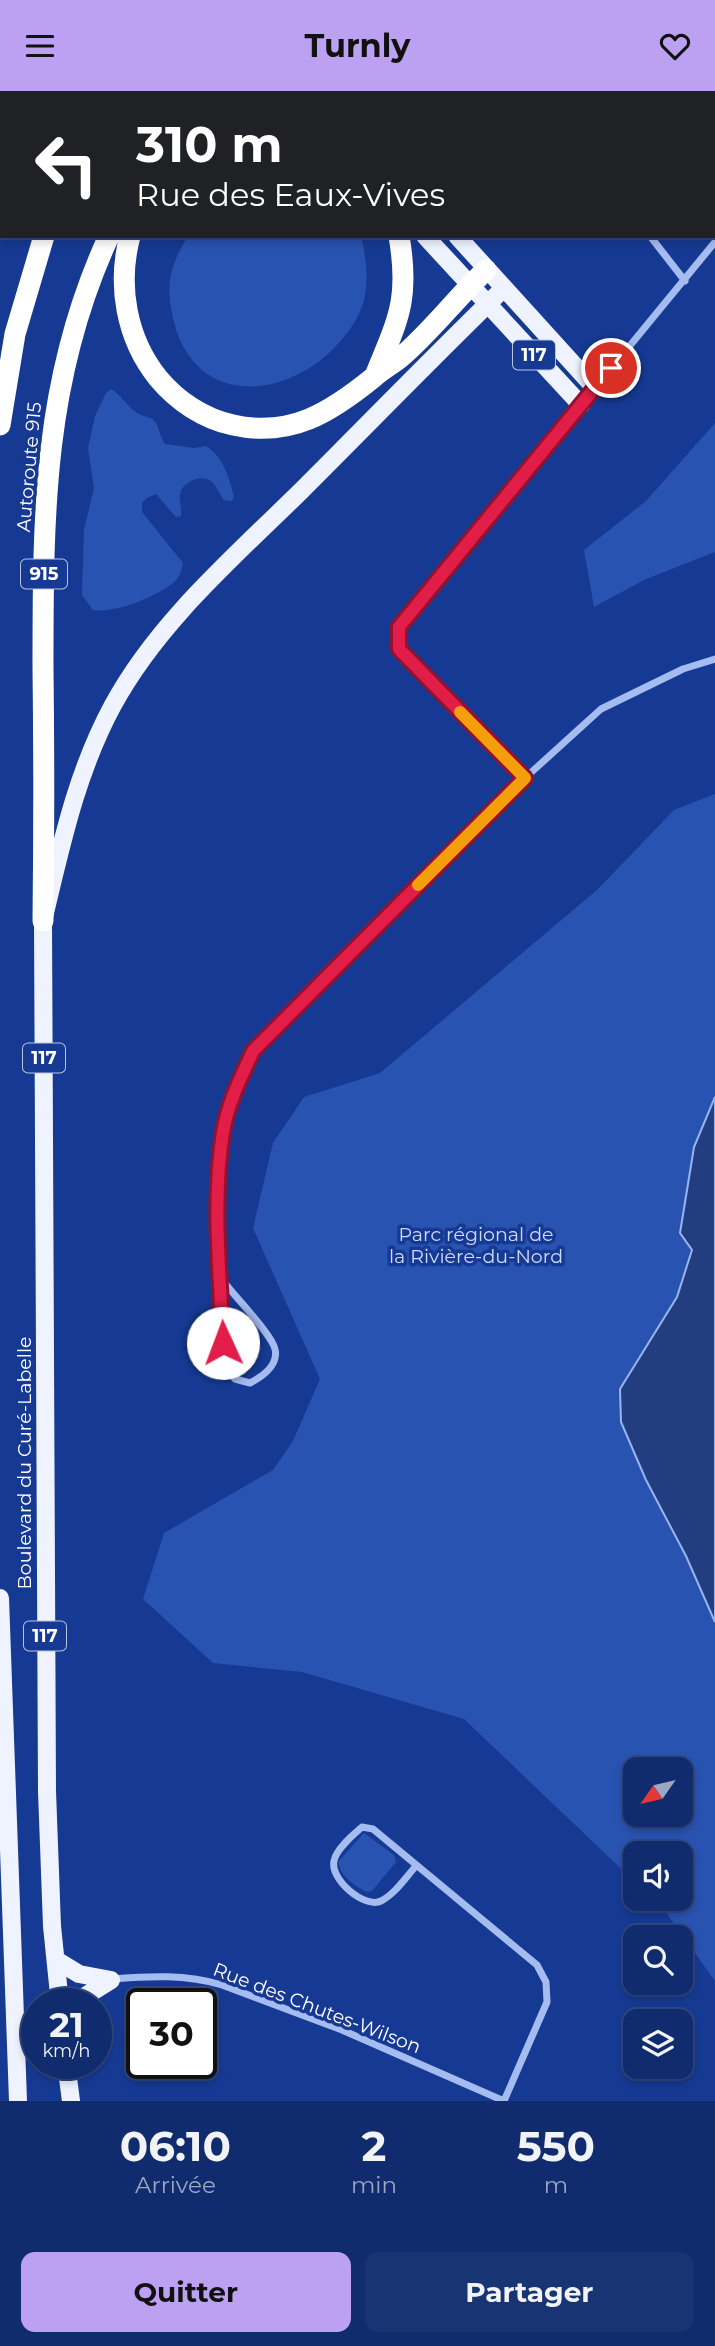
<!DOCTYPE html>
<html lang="fr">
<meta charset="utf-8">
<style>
body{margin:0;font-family:Montserrat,sans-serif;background:#193473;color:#f1f3f6;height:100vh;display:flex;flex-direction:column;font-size:26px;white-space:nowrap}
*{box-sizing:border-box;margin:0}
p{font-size:23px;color:#9ca7c2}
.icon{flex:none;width:38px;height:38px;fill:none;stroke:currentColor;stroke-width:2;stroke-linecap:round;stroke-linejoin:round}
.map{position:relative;height:2010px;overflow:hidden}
.details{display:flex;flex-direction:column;background:#102c6e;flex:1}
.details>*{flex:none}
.guide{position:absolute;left:0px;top:0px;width:716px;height:147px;box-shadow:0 4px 10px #0003,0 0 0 2px #304881;background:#202124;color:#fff;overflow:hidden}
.needle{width:46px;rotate:236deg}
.fabs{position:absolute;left:623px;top:1666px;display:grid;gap:14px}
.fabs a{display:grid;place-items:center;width:70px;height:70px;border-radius:14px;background:#102c6e;box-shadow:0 4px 10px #0003,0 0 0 2px #304881;font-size:35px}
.speed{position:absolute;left:21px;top:1897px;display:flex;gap:14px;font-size:35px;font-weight:700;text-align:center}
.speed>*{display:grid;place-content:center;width:91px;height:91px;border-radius:50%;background:#102c6e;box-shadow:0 4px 10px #0003,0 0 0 2px #304881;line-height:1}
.speed small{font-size:18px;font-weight:400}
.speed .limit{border:4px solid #111;border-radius:10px;background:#fff;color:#111}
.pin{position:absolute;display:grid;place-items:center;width:60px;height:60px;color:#fff;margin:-30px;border:4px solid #fff;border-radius:50%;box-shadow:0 2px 7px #0007}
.me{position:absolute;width:77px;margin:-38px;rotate:358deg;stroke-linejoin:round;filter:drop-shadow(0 0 5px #0008)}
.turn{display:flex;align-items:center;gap:24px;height:147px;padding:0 21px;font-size:32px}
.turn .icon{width:91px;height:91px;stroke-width:2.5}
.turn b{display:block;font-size:49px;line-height:60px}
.eta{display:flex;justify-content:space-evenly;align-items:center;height:119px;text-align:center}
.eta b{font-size:42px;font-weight:700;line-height:49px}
.cta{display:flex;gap:14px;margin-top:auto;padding:14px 21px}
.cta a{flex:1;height:80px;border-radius:14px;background:#bca0f2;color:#111;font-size:28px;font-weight:700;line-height:80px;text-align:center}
.cta a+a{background:#193473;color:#f1f3f6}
header{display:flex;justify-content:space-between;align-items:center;height:91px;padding:0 21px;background:#bca0f2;color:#111;font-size:32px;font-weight:700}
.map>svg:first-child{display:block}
</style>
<header><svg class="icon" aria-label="menu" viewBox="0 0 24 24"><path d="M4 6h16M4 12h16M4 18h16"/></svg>Turnly<svg class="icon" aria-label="heart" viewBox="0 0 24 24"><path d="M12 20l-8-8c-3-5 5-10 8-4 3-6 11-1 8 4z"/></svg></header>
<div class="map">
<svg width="715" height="2010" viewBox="0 0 715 2010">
<rect width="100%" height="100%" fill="#163a93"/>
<path fill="#2953b1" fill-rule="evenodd" d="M188,145H361C366,166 369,188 364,209C359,228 347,244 333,258C281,310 195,314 174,231C165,194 169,177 188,145Z
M111,298C121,304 127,315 137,322C143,326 152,325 156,332C160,339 160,346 165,353L194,357L206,355C223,365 229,387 234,405L232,410L224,409C220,404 217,395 212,391C202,383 183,390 180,403C179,409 182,418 181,425L176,426L156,403L147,407L142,412V421L183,472C182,477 181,483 177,488C163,504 114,523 93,519L82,504L84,439L94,397L88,357L95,325L106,302Z
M715,332V461L646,488L594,516L584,459L646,410Z
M715,703V1006L694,1056L680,1141L692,1159L677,1206L620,1298L621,1331L644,1385L686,1465L715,1531V1890L665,1820L653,1808H681V1762H635V1791L464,1628L302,1581L213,1572L143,1508L164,1442L273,1379L293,1350L320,1288L253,1137L273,1052L304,1006L380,982L597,799L674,719ZM635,1678H681V1724H635Z
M364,1742L394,1764L396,1771L372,1800L367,1801C355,1795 338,1784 339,1770Z"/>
<path fill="#223d80" stroke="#98b5f3" stroke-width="2" d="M715,1006V1531L686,1465L646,1389L621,1331L620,1298L677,1206L692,1159L680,1142L694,1056Z"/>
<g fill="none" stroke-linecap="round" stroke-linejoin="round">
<path stroke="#a5bcf1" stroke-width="7" d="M650,145L685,190
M525,687L399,558V536L715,151
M221,1187C232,1203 272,1243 275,1258C279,1274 262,1286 250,1292L235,1288L223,1273L218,1093L223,1040L234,1001L253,960L525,687L601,618L683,578L715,568
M416,1775C406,1786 395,1803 381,1810C365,1818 330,1789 334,1770C336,1758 353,1744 362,1736L373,1738L537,1874L546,1891L547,1911L504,2010
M112,1888C149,1885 186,1883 222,1894L342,1939L504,2010"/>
<path stroke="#eff3ff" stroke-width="18" d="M291,0L293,2
M322,0L324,2
M425,145L581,314
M457,145L595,297
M0,1507L18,2010
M56,1869L79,1883L111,1889
M60,1913L52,1835L47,1700L43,830C61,756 76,682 113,614C158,531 234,466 301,400C368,333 435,264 503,198
M79,1913L87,1904L111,1889
M66,1972L71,2010"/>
<path stroke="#fff" stroke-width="21" d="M112,2L113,0
M190,2L191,0
M130,145C117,194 126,247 158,287C177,310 204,328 233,334C291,347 331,321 374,286C382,279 391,274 400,267C431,241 456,207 486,179
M375,285C398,228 410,209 399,145
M0,334L15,243L44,145
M43,830C44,745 44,661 43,576C43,423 43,287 109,145"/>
</g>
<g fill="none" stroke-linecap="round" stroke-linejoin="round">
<g stroke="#92132f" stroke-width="18">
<path id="route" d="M223,1252C220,1182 212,1110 223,1041C228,1012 241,986 253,960L525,687L399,558V536L611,277"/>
</g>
<use href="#route" stroke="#e11d48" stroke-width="12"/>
<path stroke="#f59e0b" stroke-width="12" d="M418,794L525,687L460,621"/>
</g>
<g text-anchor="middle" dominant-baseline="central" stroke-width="7" stroke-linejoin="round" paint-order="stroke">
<g fill="#163a93" stroke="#b9c4df" stroke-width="2">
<rect x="513" y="249.5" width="42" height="29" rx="5"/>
<rect x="21" y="468.5" width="46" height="29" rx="5"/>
<rect x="23" y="952.5" width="42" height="29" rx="5"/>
<rect x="24" y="1530.5" width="42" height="29" rx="5"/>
</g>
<g font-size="18" font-weight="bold" fill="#fff">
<text x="534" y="264">117</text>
<text x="44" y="483">915</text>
<text x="44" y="967">117</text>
<text x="45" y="1545">117</text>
</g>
<g font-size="19" fill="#fff" stroke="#163a93">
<text transform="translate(29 376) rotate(-85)">Autoroute 915</text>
<text transform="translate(24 1372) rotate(-90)">Boulevard du Curé-Labelle</text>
<text transform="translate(317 1917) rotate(21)">Rue des Chutes-Wilson</text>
</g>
<g font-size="19" fill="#ccdbfc" stroke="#163a93">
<text x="476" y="1143">Parc régional de<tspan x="476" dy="22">la Rivière-du-Nord</tspan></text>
</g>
</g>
</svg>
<div class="fabs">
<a><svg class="needle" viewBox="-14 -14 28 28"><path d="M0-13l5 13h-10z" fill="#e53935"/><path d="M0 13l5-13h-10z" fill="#9ca7c2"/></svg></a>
<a><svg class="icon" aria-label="sound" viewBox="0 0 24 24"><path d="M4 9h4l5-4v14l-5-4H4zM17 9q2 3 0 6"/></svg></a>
<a><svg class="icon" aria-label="search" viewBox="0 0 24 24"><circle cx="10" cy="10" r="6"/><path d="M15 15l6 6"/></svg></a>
<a><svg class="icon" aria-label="layers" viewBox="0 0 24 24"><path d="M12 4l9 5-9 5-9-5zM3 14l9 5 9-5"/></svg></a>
</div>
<div class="speed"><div>21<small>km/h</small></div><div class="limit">30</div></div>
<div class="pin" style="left:611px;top:277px;background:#d93025"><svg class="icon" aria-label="arrive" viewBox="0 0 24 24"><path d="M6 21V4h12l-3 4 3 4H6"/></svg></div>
<svg class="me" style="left:223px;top:1252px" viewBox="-20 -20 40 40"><circle r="19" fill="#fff"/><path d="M0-13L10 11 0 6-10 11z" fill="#e11d48"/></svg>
<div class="guide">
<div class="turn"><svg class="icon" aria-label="left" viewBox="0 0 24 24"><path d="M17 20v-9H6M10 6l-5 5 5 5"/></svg><div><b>310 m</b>Rue des Eaux-Vives</div></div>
</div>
</div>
<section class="details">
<div class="eta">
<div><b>06:10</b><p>Arrivée</p></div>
<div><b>2</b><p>min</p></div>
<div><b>550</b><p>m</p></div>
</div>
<div class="cta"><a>Quitter</a><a>Partager</a></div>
</section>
